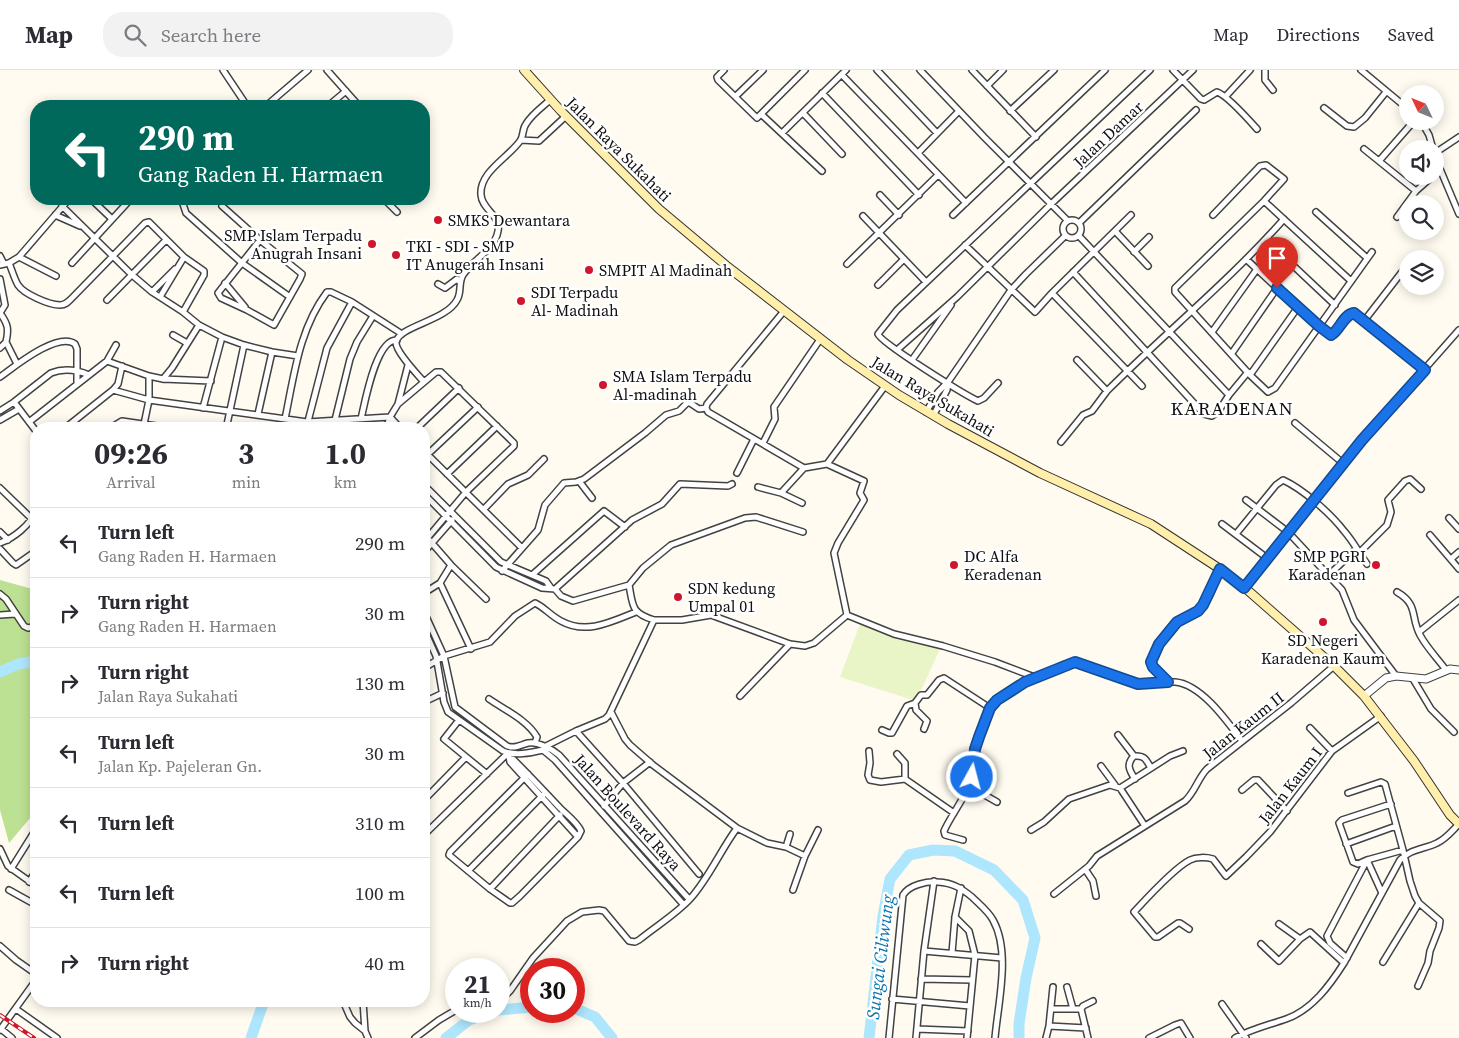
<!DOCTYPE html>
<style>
body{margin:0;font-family:"Source Serif 4",serif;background:#f2f2f3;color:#2b2b33;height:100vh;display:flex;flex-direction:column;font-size:19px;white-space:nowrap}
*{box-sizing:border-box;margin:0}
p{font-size:16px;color:#7c7c81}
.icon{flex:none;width:28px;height:28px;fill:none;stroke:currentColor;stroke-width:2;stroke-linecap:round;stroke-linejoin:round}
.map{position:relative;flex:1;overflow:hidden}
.panel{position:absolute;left:30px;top:352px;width:400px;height:585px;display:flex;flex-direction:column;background:#fff;border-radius:20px;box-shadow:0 2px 12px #0003}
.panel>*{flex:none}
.top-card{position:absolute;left:30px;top:30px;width:400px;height:105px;border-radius:20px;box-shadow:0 2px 12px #0003;background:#00695c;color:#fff;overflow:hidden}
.needle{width:32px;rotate:313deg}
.buttons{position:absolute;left:1399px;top:15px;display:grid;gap:10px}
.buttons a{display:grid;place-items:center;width:45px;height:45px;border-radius:50%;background:#fff;box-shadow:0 2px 12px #0003;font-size:25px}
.speed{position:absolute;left:445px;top:888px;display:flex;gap:10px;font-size:25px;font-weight:700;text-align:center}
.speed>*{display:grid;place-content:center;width:65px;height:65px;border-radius:50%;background:#fff;box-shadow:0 2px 12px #0003;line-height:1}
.speed small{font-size:12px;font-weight:400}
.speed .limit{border:8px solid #d22;background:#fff;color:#111}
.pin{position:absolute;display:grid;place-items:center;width:42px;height:42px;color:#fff;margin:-51px -21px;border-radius:50% 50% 50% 0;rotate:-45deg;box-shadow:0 0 5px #0007}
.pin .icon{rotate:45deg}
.me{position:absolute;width:55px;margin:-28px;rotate:7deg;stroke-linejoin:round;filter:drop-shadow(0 0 4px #0008)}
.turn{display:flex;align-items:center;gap:18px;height:105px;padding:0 25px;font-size:22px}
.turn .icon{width:65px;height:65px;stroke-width:2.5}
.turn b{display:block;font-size:35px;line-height:42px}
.eta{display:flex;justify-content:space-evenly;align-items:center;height:85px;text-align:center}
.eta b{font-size:30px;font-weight:700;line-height:35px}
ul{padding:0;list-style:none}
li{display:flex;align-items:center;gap:15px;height:70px;padding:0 25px;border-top:1px solid #e1e1e2}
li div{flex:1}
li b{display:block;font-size:19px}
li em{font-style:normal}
header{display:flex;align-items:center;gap:30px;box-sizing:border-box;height:70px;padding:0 25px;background:#fff;border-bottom:1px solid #e1e1e2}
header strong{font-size:24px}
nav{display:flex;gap:28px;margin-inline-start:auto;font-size:18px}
.search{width:350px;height:45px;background:#f2f2f3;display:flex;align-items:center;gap:12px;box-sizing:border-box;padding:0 18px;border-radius:20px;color:#7c7c81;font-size:19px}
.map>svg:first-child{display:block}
</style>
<header>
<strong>Map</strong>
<div class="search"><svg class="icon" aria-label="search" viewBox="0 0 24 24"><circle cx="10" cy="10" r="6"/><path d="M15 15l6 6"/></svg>Search here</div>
<nav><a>Map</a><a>Directions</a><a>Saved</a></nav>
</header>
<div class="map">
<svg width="1459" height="968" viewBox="0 0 1459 968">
<rect width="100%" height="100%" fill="#fffbf0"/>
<path fill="#bce192" d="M0,510L36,520V741L9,773L0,740Z"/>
<path fill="#e9f5c7" d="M860,554L881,563L941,577L916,631L840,607Z"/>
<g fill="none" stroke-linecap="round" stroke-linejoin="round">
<path stroke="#aee6fd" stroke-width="11" d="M0,602L18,594L36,591
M574,938L595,947L612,968
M499,940L531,937
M251,968L264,931
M446,968L469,950L496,941
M869,968L883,846L890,809L909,785L933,780L955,781L994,800L1023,830L1035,868L1026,908L1019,954V968"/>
<g stroke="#424242" stroke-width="8">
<path id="minor" d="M223,0L247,36
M327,0L359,36
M724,0L717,7L718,10L757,48L805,0
M877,0L937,63
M920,0L984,67L1068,151
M972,0L1036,67
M1173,0L1201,29L1204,30L1217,22C1226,25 1249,50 1257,59
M1265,0V10L1273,20
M1361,0L1408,39
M842,5L966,133
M987,16L1003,0
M822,23L919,125
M736,26L763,0
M1226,26L1250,0
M266,36L308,0
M328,36L346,21
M1324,38L1347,56L1354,57L1365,48L1386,22
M1010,41L1054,0
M803,43L842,84
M761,44L822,101
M1421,51L1429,65L1433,79
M782,63L846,0
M521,70L539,71L566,46
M1364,79L1416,121
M918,83L959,41
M1435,83L1459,67
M1435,87L1459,144
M1379,91L1414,51
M880,125L899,145
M91,129L112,149
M188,129L183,134L186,143L242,193L290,227
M384,129L397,142
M1264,131L1351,211
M62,136L131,204L152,222L183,242L199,255L222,267L244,275L272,282L298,286
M222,136L260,170
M1316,142L1367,188
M55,145L80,156
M953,145L1105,0
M1213,145L1260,96L1266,95L1284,109L1264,131L1175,218V222L1250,305L1268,322L1275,318L1372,182
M863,146L926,212
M1397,147L1416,121L1433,106
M1063 159a9 9 0 1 1 18 0a9 9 0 1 1-18 0Z
M1079,153L1196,40
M1115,161L1148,196
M1079,166L1229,325L1248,302
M260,170L302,204L300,209L274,255L247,240L221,228L218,223Z
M1266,170L1335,235
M965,175L1035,242L1052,223L1131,145
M1134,182L1149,167
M0,186L4,194
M19,187L56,206
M1246,189L1319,257L1331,265C1340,260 1343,245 1354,243L1425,300
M9,193C12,200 14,208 18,215C24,224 49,235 60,235C66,235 69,231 73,227L145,153L149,152L184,187L204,201V205L183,242
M72,193L128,132L127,129
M847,194L938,105
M0,195L9,193L19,187L69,129
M1073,202L1204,344L1212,346L1218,342L1229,325
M0,209L5,235L0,243
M225,213L245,237
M438,214L445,218L457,209L460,212
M878,215L904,189
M152,222L175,199
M1052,223L1142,316
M160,227L184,187
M107,230L166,170
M1364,251L1405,198
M1212,262L1257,199
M173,265L187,273
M6,272L17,294
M0,278L6,272C9,259 8,254 0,243
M897,280L957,227L1050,135L1193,0
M1232,283L1277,218
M912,290L951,235
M1077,290L1107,321
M107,291L149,306V330L143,359
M1250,305L1298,237
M149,306L163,309L211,311
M0,307C14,297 58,261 75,274L77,279V314
M163,309L172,298L199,255
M424,312C418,305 395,281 396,272C399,256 446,251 457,230C462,222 458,213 463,205C473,189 495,180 498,161C501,145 482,140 481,125C479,102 508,88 520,71C524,66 522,59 526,54C531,45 542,37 550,30
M998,313L984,328L978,331C965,325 881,273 878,264L897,240L1150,0
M113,320L149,330L307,352L390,347L401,359
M14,332L36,361
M398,334L436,302H441L514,373V376L466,422L424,472
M203,338L222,267
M0,341L14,332L51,303C64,298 77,300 89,305
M926,342L938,322L948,312L1011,220L1026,204L1065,166
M258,344L272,282
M933,346L947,320L948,312
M285,349C294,306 299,259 327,222H331L352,232L402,264
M361,349C365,332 376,269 397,270
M0,350L19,339
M335,350L350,289L357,272L373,246
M29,352L107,291L116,275
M1295,353L1344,394
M64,359L113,320L118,314L122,296
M109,359L122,351L177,359
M118,359L125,357L131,359
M226,359L244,275
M306,359L327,278L352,232
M386,359L390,347L398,334L408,295
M416,359L459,318
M1061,372L1083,345L1092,341L1107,321C1165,263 1229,211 1284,149
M763,373L775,349L774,337L821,268
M424,381L522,478
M427,385L478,337
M827,394L885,316
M737,403L754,369
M447,404L497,356
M579,411L592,428
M424,415L501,492L546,511L551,518
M758,417L781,423
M0,418L33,450
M424,424L496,497L542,518L555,519L632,450L662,434L680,414L728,416L732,414
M1246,430L1288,462L1342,520L1354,550L1396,606
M802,433L781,423L804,398
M484,439L508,414L528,405L544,389
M1449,448L1459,459
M1222,454L1267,488
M0,462L8,470
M424,464L451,495L486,529
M1236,464L1276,415L1283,410C1303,419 1331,444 1344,461C1353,471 1359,483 1367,494
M1430,465L1459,499
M0,473C14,468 30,455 36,441
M0,479L13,493L16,495L36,481
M424,482L452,450
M1359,483L1387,455L1391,442L1388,430L1405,411L1410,409L1421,419
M1451,489L1459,482
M502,501L538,460L545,435L564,413L576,412L584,409L645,363L666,345L679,341L687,333H690L699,339L706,338
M532,505L604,441L625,457
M1329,505L1356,479
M440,513L471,579
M629,515C633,536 631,543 654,550
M1244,517L1362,370L1459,260
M555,519L561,526L573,531L629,515L643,498L671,475L745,448L756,447L803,462
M1397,522C1419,535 1410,546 1420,565C1427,578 1438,589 1446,600
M424,523L440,513L451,495
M0,524L6,529L24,556L28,558L36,556
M424,542L444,586L455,637L507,676C515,679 520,675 528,673C537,671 552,679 559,685L689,829
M0,545L15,544
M847,545L894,564L943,576L995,592L1037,608
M424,559L436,586L444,632L448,642L503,681C515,686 530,683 543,680
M1419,562L1459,530
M424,598L444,586L490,572L515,546L535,533C544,537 551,546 561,551C586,565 611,552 636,542
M1413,609L1431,639L1454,662
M1168,612L1151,594C1151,582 1168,559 1177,551C1184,547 1192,545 1198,541C1210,532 1215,511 1220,499
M740,626L790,574
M489,629C505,640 527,650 537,667L535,673
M424,632L443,623
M915,633L916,640L927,651L924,659
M611,642L625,669L630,675L653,695L737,758
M459,650L444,669L487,704
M1310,658L1332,681
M882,660L889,663H892L907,636L915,633L921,625H927L939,610L944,608L990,638
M576,661L623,713L699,804
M1118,665L1134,686C1126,694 1129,700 1135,709
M543,680L544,677L576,661L605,649L609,645L654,550H682L711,545L790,574L805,576L814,573L847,545L834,483L838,473L864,430L860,423L864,411L827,394L804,398L708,342L706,338L707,334L784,241
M543,680L555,690L683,834
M869,681L870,693L868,705L870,710L881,712L905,709L954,743
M897,684L905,693V709
M1134,686C1145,685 1146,690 1151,698
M509,687L510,692L578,767
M510,689H513C529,705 545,722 560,738C567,745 577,752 581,761L578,767L520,826L512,833H510L490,819L449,785L450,782L528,704
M1101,696L1115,715
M969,716L997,732
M1120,718L1170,686L1183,681
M1242,720L1254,710H1258L1287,741
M1348,723L1381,712L1385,714L1403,780L1410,811L1415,826L1419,833L1440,851L1439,858L1430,881L1428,893L1418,916
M424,730L466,687
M604,736L623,713L650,692
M1031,760L1044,752L1069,729L1110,715L1120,718L1145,756
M424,769L427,762L508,683
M963,770L945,765L944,761C952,743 967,726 972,707C974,699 973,689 975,681C985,630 1002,624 1045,604C1053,600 1067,591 1076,592C1092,594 1116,609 1133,613C1147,617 1161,611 1175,612C1201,614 1227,651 1242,671
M1346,774L1396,756
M786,777L790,764
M0,779L8,796L36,816
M11,799L36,759
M1085,799L1093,811L1096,826
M468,801L543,725
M29,812L36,801
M490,819L560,745
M9,820L36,835
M793,820L805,786L818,760
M1382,823L1367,790L1358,794L1353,792L1339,753L1342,750L1391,734
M1054,824L1089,796L1097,786L1185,731C1195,722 1198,708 1207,699L1291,633L1334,596
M955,847L969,861L975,885L967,968
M1279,854L1300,869
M1189,859L1180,853H1178L1158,867H1155L1134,842C1147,828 1174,798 1190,790C1196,787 1206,787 1213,789L1226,806L1246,787L1270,762L1332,681L1381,646
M1261,874L1279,891L1300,869L1310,862L1344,893
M0,876L16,890L36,904
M924,881L1002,888
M952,883L955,847L961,818
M1347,888L1330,873L1327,866L1367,790L1403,780
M1383,892L1419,833
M921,909L972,910
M1067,917L1073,939
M499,925L507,924L510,921L533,888L567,851L582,842L599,840L604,841L629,871L635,872L639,870C656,856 675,845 690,829C709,808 720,781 737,758L767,773L786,777L805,786
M892,929L970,936
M343,931L350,947L355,953L365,961
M363,931L365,961L368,968
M1222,934L1246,968
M16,939L57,968
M1051,939H1081
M1049,956L1053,917
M1,959L12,968
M917,959L968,961
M0,960L36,910
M415,968L439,950L456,940
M889,968L903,825C909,815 927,811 938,812C953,813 961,818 972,827C979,834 988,841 993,850C1011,882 998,933 995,968
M916,968L924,881L934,811
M1046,968L1049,956L1086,958
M1088,968L1081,939L1083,936L1093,931
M1149,968L1175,955L1181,953L1190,968
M1235,968C1251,959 1269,955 1286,949C1312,940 1330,915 1344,893L1400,790C1410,779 1425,779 1437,773C1446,769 1452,761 1459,754"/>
</g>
<g stroke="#424242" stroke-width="9">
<path id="tertiary" d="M1364,626L1386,608L1396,606L1426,609L1450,599L1459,600"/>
</g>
<g stroke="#313131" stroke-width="10">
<path id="secondary" d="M524,0L561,41L659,139L728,197L848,290L899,325L948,354L1040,403L1151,454L1220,499L1244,517L1334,596L1364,626L1414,691L1450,745L1459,754"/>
</g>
<use href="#minor" stroke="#fff" stroke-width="5"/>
<use href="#tertiary" stroke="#fff" stroke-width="7"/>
<use href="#secondary" stroke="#ffefab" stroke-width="8"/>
<g stroke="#cf162d" stroke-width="4">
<path id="rail" d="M0,945L34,968"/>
</g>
<use href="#rail" stroke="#fff" stroke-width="2" stroke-dasharray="5.5" stroke-linecap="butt"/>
</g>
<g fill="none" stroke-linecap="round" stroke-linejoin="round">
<g stroke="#114b97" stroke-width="12">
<path id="route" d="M972,707L975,679L979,667L990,638L997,630L1025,612L1075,592L1138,614L1168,612L1153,597L1151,592L1159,574L1177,552L1198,541L1203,535L1220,499L1244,518L1362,370L1425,300L1354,243C1343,245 1340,260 1331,265L1319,256L1277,218"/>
</g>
<use href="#route" stroke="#1a73e8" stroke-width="9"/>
</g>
<g fill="#cf162d" stroke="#fff" stroke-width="2">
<circle cx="438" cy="150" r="5"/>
<circle cx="372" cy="174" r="5"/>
<circle cx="396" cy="185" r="5"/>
<circle cx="589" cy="200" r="5"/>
<circle cx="521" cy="231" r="5"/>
<circle cx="603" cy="315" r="5"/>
<circle cx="954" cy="495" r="5"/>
<circle cx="1376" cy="495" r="5"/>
<circle cx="678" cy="527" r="5"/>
<circle cx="1323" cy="552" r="5"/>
</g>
<g text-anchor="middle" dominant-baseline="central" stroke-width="5" stroke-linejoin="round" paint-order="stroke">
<g font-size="16" fill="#0f0f0f" stroke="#fff">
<text transform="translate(1108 64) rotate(-43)">Jalan Damar</text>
<text transform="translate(619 79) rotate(45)">Jalan Raya Sukahati</text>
<text transform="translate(933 326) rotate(31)">Jalan Raya Sukahati</text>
<text transform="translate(1243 655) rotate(-38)">Jalan Kaum II</text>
<text transform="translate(1290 715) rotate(-52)">Jalan Kaum I</text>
<text transform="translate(628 742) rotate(48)">Jalan Boulevard Raya</text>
</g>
<g font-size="16" fill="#0f0f0f" stroke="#fff" text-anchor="start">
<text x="448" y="150">SMKS Dewantara</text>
<text x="362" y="165" text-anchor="end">SMP Islam Terpadu<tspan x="362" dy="18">Anugrah Insani</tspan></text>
<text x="406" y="176">TKI - SDI - SMP<tspan x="406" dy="18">IT Anugerah Insani</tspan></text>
<text x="599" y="200">SMPIT Al Madinah</text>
<text x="531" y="222">SDI Terpadu<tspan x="531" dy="18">Al- Madinah</tspan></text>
<text x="613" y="306">SMA Islam Terpadu<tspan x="613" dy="18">Al-madinah</tspan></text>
<text x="964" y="486">DC Alfa<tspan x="964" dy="18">Keradenan</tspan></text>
<text x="1366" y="486" text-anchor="end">SMP PGRI<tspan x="1366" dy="18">Karadenan</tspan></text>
<text x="688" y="518">SDN kedung<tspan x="688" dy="18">Umpal 01</tspan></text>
<text x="1323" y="570" text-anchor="middle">SD Negeri<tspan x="1323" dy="18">Karadenan Kaum</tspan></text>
</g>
<g font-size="18" font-style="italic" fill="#0974b0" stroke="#fff">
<text transform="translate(880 887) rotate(-83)">Sungai Ciliwung</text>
</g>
<g font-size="19" letter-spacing="1" fill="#0f0f0f" stroke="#fff">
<text x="1232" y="338">KARADENAN</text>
</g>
</g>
</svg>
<div class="buttons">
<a><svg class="needle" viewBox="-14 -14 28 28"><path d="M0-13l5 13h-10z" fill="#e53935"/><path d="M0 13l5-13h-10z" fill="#7c7c81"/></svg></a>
<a><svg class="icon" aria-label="sound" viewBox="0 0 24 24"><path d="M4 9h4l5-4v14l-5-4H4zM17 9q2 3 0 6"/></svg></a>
<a><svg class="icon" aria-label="search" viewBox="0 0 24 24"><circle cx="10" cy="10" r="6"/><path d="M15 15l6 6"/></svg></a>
<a><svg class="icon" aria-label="layers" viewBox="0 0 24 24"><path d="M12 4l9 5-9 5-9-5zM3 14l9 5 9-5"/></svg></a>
</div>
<div class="speed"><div>21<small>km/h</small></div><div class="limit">30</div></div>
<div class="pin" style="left:1277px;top:218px;background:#d93025"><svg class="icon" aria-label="arrive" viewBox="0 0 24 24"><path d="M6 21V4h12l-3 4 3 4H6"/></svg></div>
<svg class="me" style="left:972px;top:707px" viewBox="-20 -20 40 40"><circle r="17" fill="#1a73e8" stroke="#fff" stroke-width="3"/><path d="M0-11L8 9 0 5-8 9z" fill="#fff"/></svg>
<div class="top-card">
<div class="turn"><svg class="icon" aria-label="left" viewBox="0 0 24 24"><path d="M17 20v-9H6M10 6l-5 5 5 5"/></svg><div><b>290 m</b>Gang Raden H. Harmaen</div></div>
</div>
<section class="panel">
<div class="eta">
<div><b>09:26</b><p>Arrival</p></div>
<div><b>3</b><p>min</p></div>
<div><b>1.0</b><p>km</p></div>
</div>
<ul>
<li><svg class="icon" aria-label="left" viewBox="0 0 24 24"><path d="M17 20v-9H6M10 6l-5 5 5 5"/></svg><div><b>Turn left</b><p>Gang Raden H. Harmaen</p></div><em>290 m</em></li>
<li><svg class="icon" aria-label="right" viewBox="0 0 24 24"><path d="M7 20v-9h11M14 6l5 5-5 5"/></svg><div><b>Turn right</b><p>Gang Raden H. Harmaen</p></div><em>30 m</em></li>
<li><svg class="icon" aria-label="right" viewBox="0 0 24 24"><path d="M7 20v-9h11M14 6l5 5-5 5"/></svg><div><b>Turn right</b><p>Jalan Raya Sukahati</p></div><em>130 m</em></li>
<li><svg class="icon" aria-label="left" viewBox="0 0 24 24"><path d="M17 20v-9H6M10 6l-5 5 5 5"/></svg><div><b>Turn left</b><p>Jalan Kp. Pajeleran Gn.</p></div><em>30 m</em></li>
<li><svg class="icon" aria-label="left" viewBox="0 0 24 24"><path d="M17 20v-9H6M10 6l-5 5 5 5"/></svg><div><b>Turn left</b></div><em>310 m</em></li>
<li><svg class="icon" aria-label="left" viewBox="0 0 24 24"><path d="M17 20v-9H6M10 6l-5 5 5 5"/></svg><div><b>Turn left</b></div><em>100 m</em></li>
<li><svg class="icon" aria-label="right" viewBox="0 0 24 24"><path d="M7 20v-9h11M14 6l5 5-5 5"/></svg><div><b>Turn right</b></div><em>40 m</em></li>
</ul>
</section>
</div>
